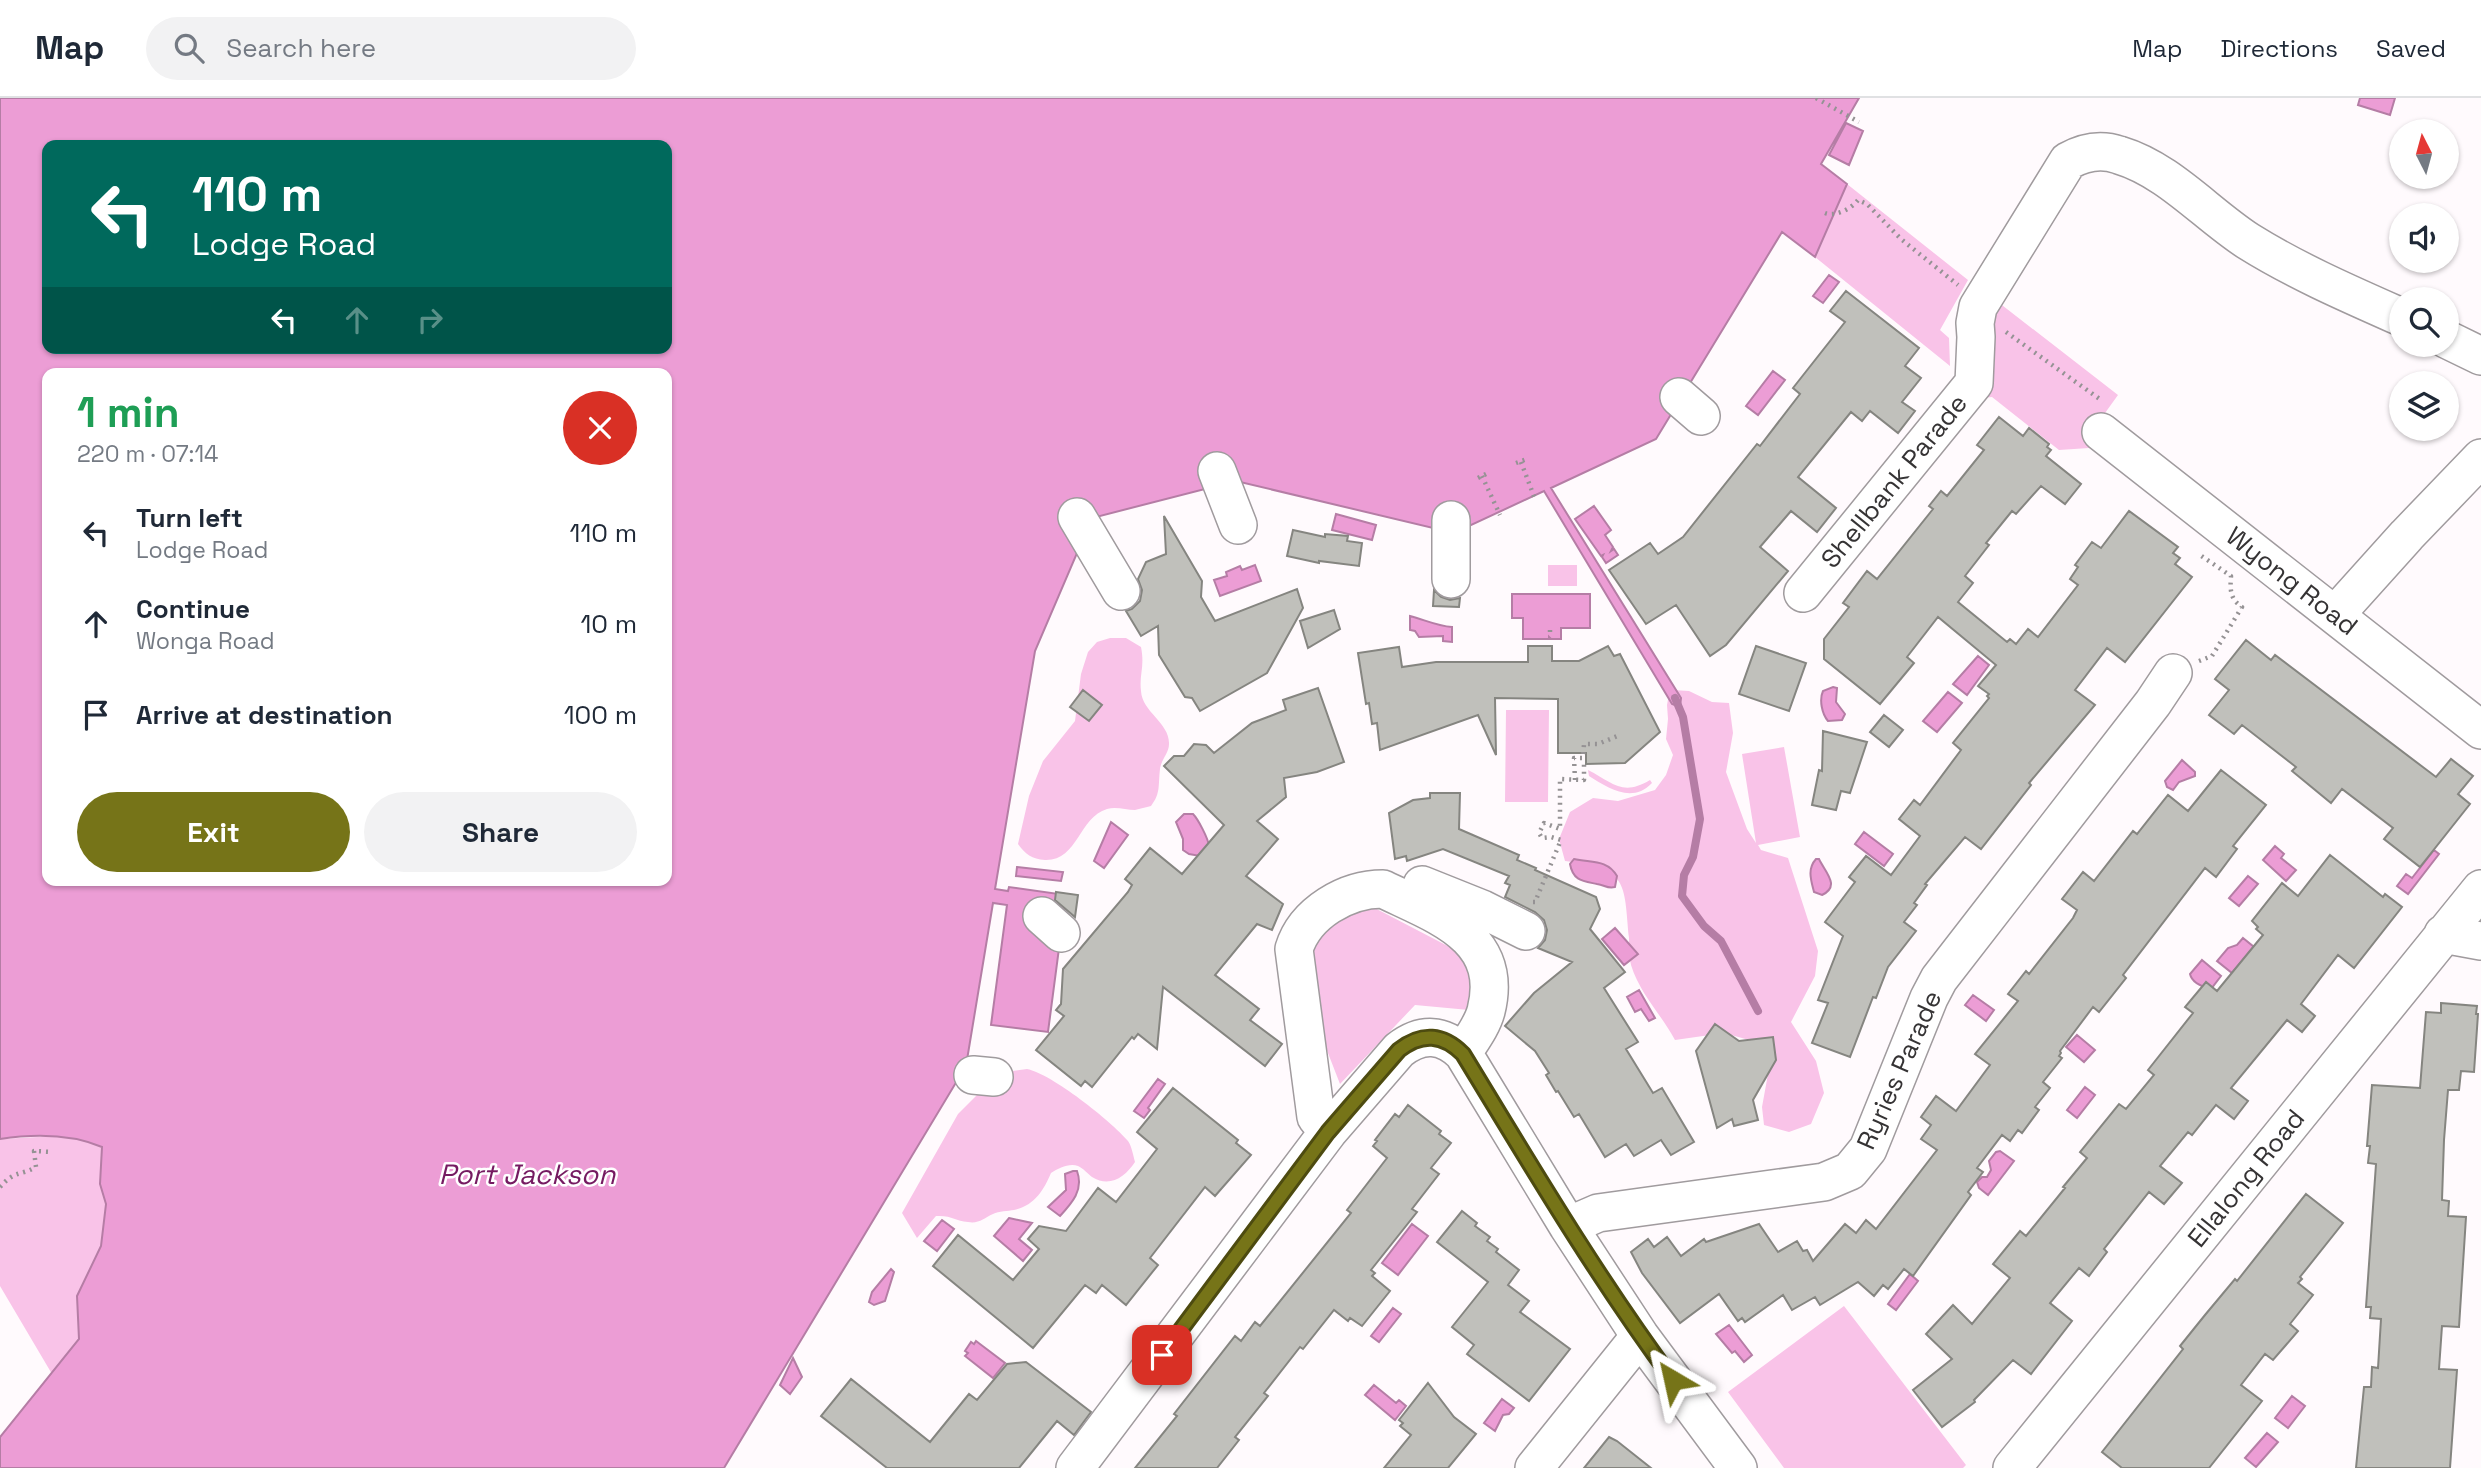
<!DOCTYPE html>
<meta charset="utf-8">
<style>
body{margin:0;font-family:"Space Grotesk",sans-serif;background:#f2f2f3;color:#1f2937;height:100vh;display:flex;flex-direction:column;font-size:26px;white-space:nowrap}
*{box-sizing:border-box;margin:0}
p{font-size:23px;color:#747a83}
.icon{flex:none;width:38px;height:38px;fill:none;stroke:currentColor;stroke-width:2;stroke-linecap:round;stroke-linejoin:round}
.map{position:relative;flex:1;overflow:hidden}
.side{position:absolute;left:42px;top:270px;width:630px;height:518px;display:flex;flex-direction:column;background:#fff;border-radius:14px;box-shadow:0 2px 5px #0004}
.side>*{flex:none}
.hud{position:absolute;left:42px;top:42px;width:630px;height:214px;border-radius:14px;box-shadow:0 2px 5px #0004;background:#00695c;color:#fff;overflow:hidden}
.needle{width:46px;rotate:354deg}
.fabs{position:absolute;left:2389px;top:21px;display:grid;gap:14px}
.fabs a{display:grid;place-items:center;width:70px;height:70px;border-radius:50%;background:#fff;box-shadow:0 2px 5px #0004;font-size:35px}
.pin{position:absolute;display:grid;place-items:center;width:60px;height:60px;color:#fff;margin:-30px;border-radius:14px;box-shadow:0 4px 10px #0006}
.me{position:absolute;width:77px;margin:-38px;rotate:324deg;stroke-linejoin:round;filter:drop-shadow(0 0 5px #0008)}
.turn{display:flex;align-items:center;gap:24px;height:147px;padding:0 35px;font-size:32px}
.turn .icon{width:91px;height:91px;stroke-width:2.5}
.turn b{display:block;font-size:49px;line-height:60px}
.lanes{display:flex;align-items:center;height:66px;padding:0 35px;background:#0003;justify-content:center;gap:35px;direction:ltr}
.lanes .off{opacity:.35}
.round{display:grid;place-items:center;flex:none;width:74px;height:74px;border-radius:37px;background:#f2f2f3}
.summary{display:flex;align-items:center;justify-content:space-between;height:119px;padding:0 35px}
h1{font-size:42px;font-weight:800;line-height:52px;color:#1e9e55}
.cta{display:flex;gap:14px;margin-top:auto;padding:14px 35px}
.cta a{flex:1;height:80px;border-radius:42px;background:#767418;color:#fff;font-size:28px;font-weight:800;line-height:80px;text-align:center}
.cta a+a{background:#f2f2f3;color:#1f2937}
ul{padding:0;list-style:none}
li{display:flex;align-items:center;gap:21px;height:91px;padding:0 35px}
li div{flex:1}
li b{display:block;font-size:26px}
li em{font-style:normal}
header{display:flex;align-items:center;gap:42px;box-sizing:border-box;height:98px;padding:0 35px;background:#fff;border-bottom:2px solid #e0e1e3}
header strong{font-size:33px}
nav{display:flex;gap:38px;margin-inline-start:auto;font-size:24px}
.search{width:490px;height:63px;background:#f2f2f3;display:flex;align-items:center;gap:18px;box-sizing:border-box;padding:0 24px;border-radius:38px;color:#747a83;font-size:26px}
.map>svg:first-child{display:block}
</style>
<header>
<strong>Map</strong>
<div class="search"><svg class="icon" aria-label="search" viewBox="0 0 24 24"><circle cx="10" cy="10" r="6"/><path d="M15 15l6 6"/></svg>Search here</div>
<nav><a>Map</a><a>Directions</a><a>Saved</a></nav>
</header>
<div class="map">
<svg width="2481" height="1370" viewBox="0 0 2481 1370">
<rect width="100%" height="100%" fill="#fffafd"/>
<path fill="#f9c3e8" d="M1847,86L1968,182L1940,232L1949,240L1950,268L1815,159Z
M1998,204L2118,297L2100,322L2089,350L2059,352L1992,299L1982,300L1989,240Z
M1548,467H1577V488H1548Z
M1110,540H1126L1141,549C1145,569 1139,576 1141,593C1142,614 1170,625 1169,646C1169,655 1161,662 1160,671C1158,687 1161,695 1151,708C1146,709 1140,711 1135,712C1126,712 1116,708 1107,711C1079,719 1078,763 1045,762C1032,761 1025,756 1018,746L1029,698L1043,663L1075,623L1081,576L1088,554L1097,544Z
M1673,592L1689,593L1712,604L1729,605L1733,635L1726,674L1747,731L1756,745L1742,656L1784,649L1800,739L1758,747L1761,752L1788,760L1818,853L1815,878L1791,924L1816,963L1824,995L1811,1026L1789,1034L1764,1027L1762,1009L1772,954L1749,942L1724,935L1675,942C1661,916 1640,896 1631,867C1629,859 1629,849 1629,840C1624,784 1628,770 1565,763L1559,741L1570,714L1593,700L1618,703L1655,692L1666,677L1673,657L1666,641L1668,621L1667,607L1669,596Z
M1506,612H1549L1548,704H1505Z
M1588,672C1612,684 1622,699 1650,682L1652,685C1632,706 1608,690 1589,678Z
M1367,806L1465,857L1476,893L1469,912L1415,907L1340,986L1314,919L1307,846L1330,820Z
M1027,971C1052,976 1111,1023 1128,1043C1132,1049 1133,1057 1135,1064C1125,1079 1110,1090 1092,1079C1088,1076 1083,1070 1078,1068C1069,1065 1059,1070 1051,1075C1044,1092 1034,1108 1014,1112C1008,1113 999,1113 993,1116C984,1120 979,1126 968,1124C955,1123 952,1117 936,1118L917,1140L902,1115L958,1016L988,986L1005,974Z
M57,1038L85,1042L103,1049L100,1086L106,1105L101,1148L77,1198L79,1241L52,1276L0,1188V1041Z
M1844,1208L1966,1367L1963,1370H1784L1728,1294Z"/>
<path fill="#ec9dd5" stroke="#b57da5" stroke-width="2" fill-rule="evenodd" d="M0,0H1859L1821,66L1847,86L1815,159L1782,134L1656,341L1551,390L1681,600L1680,609L1672,606L1544,393L1454,435L1236,383L1092,420L1035,553L995,791L1008,793L1009,789L1066,797L1048,934L991,927L1007,807L993,805L966,968L724,1370H0V1339L79,1241L77,1198L101,1148L106,1106L100,1086L102,1049C71,1036 33,1036 0,1041ZM47,47H667V250H47ZM47,275H667V782H47Z
M2360,0H2395L2390,17L2358,7Z
M1846,25L1863,33L1849,67L1829,57Z
M1829,177L1839,184L1823,205L1813,198Z
M1773,273L1785,282L1758,317L1746,308Z
M1594,408L1611,432L1605,437L1613,449L1611,453L1614,451L1618,457L1606,465L1602,459L1603,457L1601,458L1575,421Z
M1336,416L1376,427L1372,442L1332,432Z
M1255,467L1261,483L1220,498L1214,482L1227,478L1226,474L1240,468L1242,472Z
M1512,496H1590V530H1561V541H1551L1549,539V541H1523V520H1512Z
M1410,518C1425,522 1437,528 1452,529V544L1443,543V538L1419,539L1415,533L1410,532Z
M1978,558L1989,567L1967,597L1953,586Z
M1833,589L1837,590L1836,604L1845,616L1842,622L1828,623C1822,616 1819,602 1823,593Z
M1948,594L1962,605L1937,634L1923,623Z
M2182,662L2195,674V678L2179,684L2173,692L2167,689L2165,683Z
M1184,716H1193C1198,721 1208,740 1209,748L1200,758L1189,756L1183,752V741L1176,724Z
M1111,724L1128,737L1104,770L1094,763Z
M1864,734L1893,756L1884,768L1855,746Z
M2275,748L2284,756L2281,760L2296,772L2286,783L2263,762Z
M2434,752L2439,756L2408,796L2397,788L2406,776L2412,780Z
M1574,761C1591,765 1607,761 1617,778L1615,789C1607,791 1605,787 1597,786C1583,783 1573,783 1570,766Z
M1816,761H1819C1825,774 1841,788 1822,797L1814,794C1811,782 1807,771 1816,761Z
M1017,769L1063,774L1061,783L1016,778Z
M2248,778L2258,786L2239,808L2229,800Z
M1615,830L1638,856L1624,867L1602,841Z
M2243,840L2254,849L2232,875L2217,863L2228,850L2237,847Z
M2202,862L2221,878L2211,891C2203,889 2192,885 2190,876Z
M1639,892L1655,920L1649,923L1641,911L1635,914L1627,899Z
M1973,897L1994,912L1986,923L1965,907Z
M2077,937L2095,952L2084,964L2066,949Z
M1158,981L1165,986L1148,1010L1150,1012L1144,1020L1134,1013Z
M2085,989L2095,997L2077,1020L2067,1012Z
M2000,1053L2014,1063L1988,1097L1979,1090L1977,1084L1982,1079H1987L1991,1072L1989,1063L1996,1054Z
M1073,1073H1077C1084,1092 1072,1105 1060,1118L1048,1109L1066,1092L1065,1076Z
M1009,1120L1032,1125L1019,1141L1032,1152L1023,1163L994,1138Z
M942,1122L954,1131L937,1153L924,1143Z
M1412,1126L1428,1138L1398,1177L1382,1165Z
M891,1171L894,1174L885,1203L874,1207L869,1204L872,1194Z
M1910,1176L1918,1183L1896,1212L1888,1206Z
M1393,1210L1401,1216L1379,1244L1371,1238Z
M1729,1227L1752,1257L1744,1264L1735,1253L1732,1255L1716,1236Z
M976,1243L1005,1265L993,1280L965,1258L968,1255L965,1253L971,1244L974,1246Z
M793,1260L802,1279L790,1296L780,1287Z
M1374,1287L1396,1305L1399,1302L1406,1308L1395,1322L1365,1297Z
M2292,1298L2305,1308L2288,1330L2275,1320Z
M1502,1301L1514,1310L1509,1316L1503,1317L1495,1333L1484,1325Z
M2267,1335L2278,1344L2256,1369L2245,1360Z"/>
<g fill="none" stroke-linecap="round" stroke-linejoin="round">
<path stroke="#b57da5" stroke-width="8" d="M1675,600L1683,619L1700,721L1693,759L1684,777L1682,798L1704,828L1721,843L1758,913"/>
</g>
<path fill="#c0c0bb" stroke="#858580" stroke-width="2" d="M1846,193L1919,250L1905,268L1921,280L1902,304L1915,313L1898,335L1870,313L1862,323L1851,314L1798,379L1836,410L1817,434L1791,413L1760,449L1788,473L1726,547L1710,558L1676,507L1646,526L1609,472L1650,445L1658,456L1683,439L1757,346L1760,348L1800,296L1793,290L1845,224L1830,213Z
M1999,319L2023,338L2029,330L2049,346L2047,349L2051,352L2046,358L2081,386L2065,406L2041,388L2016,416L2012,413L1986,445L1989,447L1965,478L1973,485L1958,504L2007,544L2010,541L2016,546L2028,531L2038,539L2078,487L2070,481L2078,469L2075,467L2092,444L2101,450L2129,413L2178,449L2173,455L2180,460L2175,466L2192,479L2125,564L2107,550L2075,592L2095,607L2029,685L2031,687L1981,751L1965,739L1925,786L1927,787L1914,805L1917,807L1904,824L1916,833L1888,869L1876,900L1873,899L1850,959L1812,945L1828,905L1818,902L1843,838L1825,824L1855,784L1849,779L1866,758L1891,777L1920,738L1899,721L1914,702L1920,707L1961,652L1953,645L1989,600L1987,598L1989,596L1978,588L1996,567L1938,519L1907,559L1914,565L1880,606L1824,561V541L1849,509L1843,505L1867,473L1877,481L1933,411L1929,408L1941,393L1947,398L1984,352L1977,347Z
M1164,418L1202,483L1201,499L1215,523L1297,491L1303,510L1267,575L1200,613L1192,600L1185,599L1159,557L1158,528L1141,538L1126,513L1132,511L1140,503L1142,492L1138,481L1146,464L1166,456Z
M1293,432L1325,439V436L1348,438L1347,443L1362,445L1359,468L1319,463V465L1287,458Z
M1434,492L1441,499L1450,502L1460,500L1459,509L1433,508Z
M1334,512L1340,531L1308,550L1300,523Z
M2246,542L2271,562L2275,557L2436,679L2451,661L2473,678L2458,696L2470,706L2420,769L2384,741L2393,730L2342,691L2331,705L2292,673L2296,669L2242,627L2234,636L2209,617L2229,592L2215,581Z
M1528,548H1552V563H1579L1608,548L1614,558L1620,556L1660,634L1625,665L1586,666V655H1558V601L1495,600L1496,657L1478,617L1380,652L1377,625L1372,626L1369,605L1366,606L1358,555L1399,549L1402,569L1436,564H1528Z
M1756,548L1806,565L1789,613L1739,596Z
M1318,590L1344,664L1317,674L1284,680L1286,699L1257,723L1278,741L1246,778L1283,806L1272,832L1257,826L1215,877L1259,911L1250,922L1282,946L1265,968L1163,889L1157,951L1138,936L1134,941L1132,939L1092,989L1085,983L1081,988L1036,952L1064,918L1056,912L1061,906L1063,871L1128,794L1132,787L1125,781L1150,750L1182,776L1224,727L1164,668L1174,658H1184L1194,646L1206,647L1214,655L1252,625L1286,612L1283,602Z
M1083,592L1102,607L1089,623L1070,609Z
M1884,617L1903,632L1889,649L1870,634Z
M1823,633L1867,644L1850,695L1841,693L1836,712L1812,707L1819,672L1822,673Z
M2221,672L2266,707L2233,748L2237,751L2216,779L2205,770L2123,877L2126,880L2099,914L2093,909L2060,953L2061,955L2059,958L2062,960L2043,984L2050,990L2035,1009L2039,1012L2022,1035L2018,1032L2010,1043L2002,1037L1977,1070L1983,1074L1968,1094L1971,1097L1913,1178L1904,1171L1888,1191L1883,1187L1874,1198L1858,1184L1820,1207L1815,1199L1792,1212L1783,1197L1745,1224L1742,1220L1738,1223L1719,1196L1680,1225L1642,1175L1631,1154L1648,1141L1654,1149L1667,1139L1681,1158L1704,1141L1706,1144L1759,1126L1778,1154L1797,1143L1803,1153L1807,1152L1813,1163L1845,1126L1856,1135L1866,1122L1876,1131L1937,1052L1921,1041L1931,1027L1921,1019L1936,998L1956,1013L1990,967L1975,956L2018,903L2008,896L2026,873L2029,876L2073,820L2077,812L2062,801L2083,774L2094,783L2133,733L2137,736L2168,697L2188,713Z
M1430,695H1460L1459,731L1519,757L1517,762L1536,770L1535,772L1596,799L1600,811L1590,831L1625,874L1604,890L1638,944L1626,951L1653,995L1662,990L1694,1044L1671,1057L1661,1042L1634,1058L1626,1046L1605,1059L1579,1016L1574,1019L1558,993L1556,994L1546,977L1549,975L1535,953L1505,928L1534,895L1572,864L1538,850L1545,842L1547,832L1544,822L1535,814L1505,799L1510,787L1505,785L1509,778L1443,751L1407,763L1406,758L1395,761L1389,715L1413,702L1430,700Z
M2330,757L2383,799L2385,796L2402,809L2354,870L2338,857L2301,906L2315,918L2302,934L2287,922L2231,990L2248,1003L2234,1021L2216,1007L2192,1037L2188,1034L2160,1068L2182,1085L2164,1106L2149,1094L2104,1151L2107,1154L2089,1178L2079,1170L2050,1205L2072,1223L2031,1276L2013,1262L1974,1302L1975,1304L1942,1329L1913,1292L1952,1261L1926,1236L1953,1207L1972,1226L2010,1180L1993,1166L2020,1133L2026,1138L2065,1090L2063,1089L2087,1060L2080,1054L2119,1006L2126,1011L2154,977L2148,972L2193,915L2185,909L2206,884L2217,893L2263,837L2256,831L2258,829L2252,823L2282,785L2298,798Z
M1056,794L1078,797L1075,819L1055,802Z
M2441,905L2477,908L2476,916H2478L2474,974L2461,973L2459,992H2448L2444,1042L2442,1102L2449,1103L2448,1118L2466,1119L2459,1229L2442,1228L2439,1271L2457,1272L2450,1370H2356L2364,1289H2371L2372,1269L2378,1270L2381,1221L2370,1220L2371,1209H2366L2376,1066L2368,1065L2370,1048H2367L2372,987L2420,990L2426,914L2441,915Z
M1715,926L1739,943L1773,939L1776,962L1753,1002L1758,1022L1734,1028L1732,1021L1717,1030L1696,953Z
M1173,990L1238,1042L1236,1045L1251,1057L1215,1098L1205,1089L1150,1160L1158,1167L1126,1207L1102,1187L1096,1195L1085,1187L1033,1250L933,1168L958,1137L1013,1182L1039,1151L1028,1141L1039,1128L1066,1133L1098,1090L1116,1104L1157,1051L1137,1034Z
M1408,1007L1441,1033L1439,1036L1451,1045L1431,1070L1439,1076L1412,1111L1417,1114L1371,1172L1375,1175L1372,1178L1390,1193L1362,1228L1350,1220L1348,1223L1334,1212L1303,1251L1300,1249L1264,1295L1268,1298L1235,1339L1239,1342L1217,1370H1135L1177,1318L1174,1316L1235,1238L1241,1243L1255,1224L1260,1228L1351,1115L1347,1112L1387,1060L1373,1048L1377,1043L1375,1042L1395,1016L1399,1019Z
M2306,1096L2343,1125L2300,1179L2302,1181L2298,1185L2313,1197L2290,1226L2298,1233L2273,1262L2265,1256L2241,1287L2262,1303L2209,1370H2122L2102,1354L2183,1251L2180,1248L2205,1217L2235,1181L2237,1183Z
M1462,1113L1477,1125L1475,1128L1490,1139L1487,1143L1498,1151L1496,1154L1519,1172L1508,1187L1529,1203L1520,1214L1570,1251L1529,1303L1467,1256L1474,1247L1452,1229L1488,1184L1437,1144Z
M1026,1264L1091,1314L1074,1337L1057,1323L1019,1370H887L821,1318L851,1281L930,1344L969,1296L977,1302L1007,1266Z
M1428,1285L1454,1319L1476,1336L1448,1370H1384L1411,1337L1400,1328L1403,1325L1399,1322Z
M1609,1339L1617,1343L1651,1370H1584Z"/>
<g fill="none" stroke-linecap="round" stroke-linejoin="round">
<g stroke="#a09b9e" stroke-width="40">
<path id="minor" d="M2446,241L2481,258
M1679,299L1701,318
M2101,334L2481,632
M1217,373L1238,427
M1077,419L1121,493
M1451,422V481
M1803,495L1974,285L1976,239L1975,225L1978,209L2068,63C2084,54 2102,51 2119,57C2169,72 2205,115 2248,143C2296,173 2349,196 2401,219
M2335,517L2407,437L2481,360
M1422,787L1482,811L1526,833
M1042,818L1061,835
M2443,836L2481,843
M973,977L994,979
M1328,1034L1316,1019L1294,851C1305,815 1346,791 1383,791C1436,817 1505,838 1486,913C1482,928 1471,942 1463,955
M1568,1128L1598,1115L1824,1084L1850,1073L1868,1051L1929,900L1939,881L2153,605L2173,575
M1075,1370L1328,1034L1399,952C1422,934 1443,936 1463,955L1568,1128L1640,1238L1738,1370
M1534,1370L1640,1238
M2012,1370L2481,791"/>
</g>
<path stroke="#959294" stroke-width="4.5" stroke-dasharray="2 5" stroke-linecap="butt" d="M1816,0L1859,24
M1825,115C1835,119 1851,111 1858,102L1867,106L1901,141L1958,187
M2006,234L2101,302
M1521,364L1535,401
M1516,365L1527,361
M1482,378L1500,417
M1478,380L1488,375
M1550,532V537
M2199,563L2212,558L2242,509C2230,501 2230,492 2231,478L2200,457
M1575,682L1574,660H1583L1584,646H1598L1620,637
M1533,804H1535L1561,742L1551,739L1542,740L1539,735L1544,725L1560,731V681L1584,682V666
M0,1089C15,1072 20,1078 36,1069L34,1053L53,1054"/>
<use href="#minor" stroke="#fff" stroke-width="37"/>
</g>
<g fill="none" stroke-linecap="round" stroke-linejoin="round">
<g stroke="#4d4b10" stroke-width="18">
<path id="route" d="M1162,1257L1328,1034L1399,952C1422,934 1443,936 1463,956C1530,1066 1596,1178 1673,1282"/>
</g>
<use href="#route" stroke="#767418" stroke-width="12"/>
</g>
<g text-anchor="middle" dominant-baseline="central" stroke-width="5" stroke-linejoin="round" paint-order="stroke">
<g font-size="26" fill="#353334" stroke="#fff">
<text transform="translate(1894 383) rotate(-51)">Shellbank Parade</text>
<text transform="translate(2292 483) rotate(38)">Wyong Road</text>
<text transform="translate(1899 972) rotate(-66)">Ryries Parade</text>
<text transform="translate(2246 1080) rotate(-51)">Ellalong Road</text>
</g>
<g font-size="28" font-style="italic" fill="#751a61" stroke="#fff">
<text x="527" y="1076">Port Jackson</text>
</g>
</g>
</svg>
<div class="fabs">
<a><svg class="needle" viewBox="-14 -14 28 28"><path d="M0-13l5 13h-10z" fill="#e53935"/><path d="M0 13l5-13h-10z" fill="#747a83"/></svg></a>
<a><svg class="icon" aria-label="sound" viewBox="0 0 24 24"><path d="M4 9h4l5-4v14l-5-4H4zM17 9q2 3 0 6"/></svg></a>
<a><svg class="icon" aria-label="search" viewBox="0 0 24 24"><circle cx="10" cy="10" r="6"/><path d="M15 15l6 6"/></svg></a>
<a><svg class="icon" aria-label="layers" viewBox="0 0 24 24"><path d="M12 4l9 5-9 5-9-5zM3 14l9 5 9-5"/></svg></a>
</div>
<div class="pin" style="left:1162px;top:1257px;background:#d93025"><svg class="icon" aria-label="arrive" viewBox="0 0 24 24"><path d="M6 21V4h12l-3 4 3 4H6"/></svg></div>
<svg class="me" style="left:1673px;top:1282px" viewBox="-20 -20 40 40"><path d="M0-17L14 15 0 8-14 15z" fill="#767418" stroke="#fff" stroke-width="4"/></svg>
<div class="hud">
<div class="turn"><svg class="icon" aria-label="left" viewBox="0 0 24 24"><path d="M17 20v-9H6M10 6l-5 5 5 5"/></svg><div><b>110 m</b>Lodge Road</div></div>
<div class="lanes"><svg class="icon" aria-label="left" viewBox="0 0 24 24"><path d="M17 20v-9H6M10 6l-5 5 5 5"/></svg><svg class="icon off" aria-label="ahead" viewBox="0 0 24 24"><path d="M12 20V5M6 11l6-6 6 6"/></svg><svg class="icon off" aria-label="right" viewBox="0 0 24 24"><path d="M7 20v-9h11M14 6l5 5-5 5"/></svg></div>
</div>
<section class="side">
<div class="summary"><div><h1>1 min</h1><p>220 m · 07:14</p></div><a class="round" style="background:#d93025;color:#fff"><svg class="icon" aria-label="close" viewBox="0 0 24 24"><path d="M6 6l12 12M18 6L6 18"/></svg></a></div>
<ul>
<li><svg class="icon" aria-label="left" viewBox="0 0 24 24"><path d="M17 20v-9H6M10 6l-5 5 5 5"/></svg><div><b>Turn left</b><p>Lodge Road</p></div><em>110 m</em></li>
<li><svg class="icon" aria-label="ahead" viewBox="0 0 24 24"><path d="M12 20V5M6 11l6-6 6 6"/></svg><div><b>Continue</b><p>Wonga Road</p></div><em>10 m</em></li>
<li><svg class="icon" aria-label="arrive" viewBox="0 0 24 24"><path d="M6 21V4h12l-3 4 3 4H6"/></svg><div><b>Arrive at destination</b></div><em>100 m</em></li>
</ul>
<div class="cta"><a>Exit</a><a>Share</a></div>
</section>
</div>
